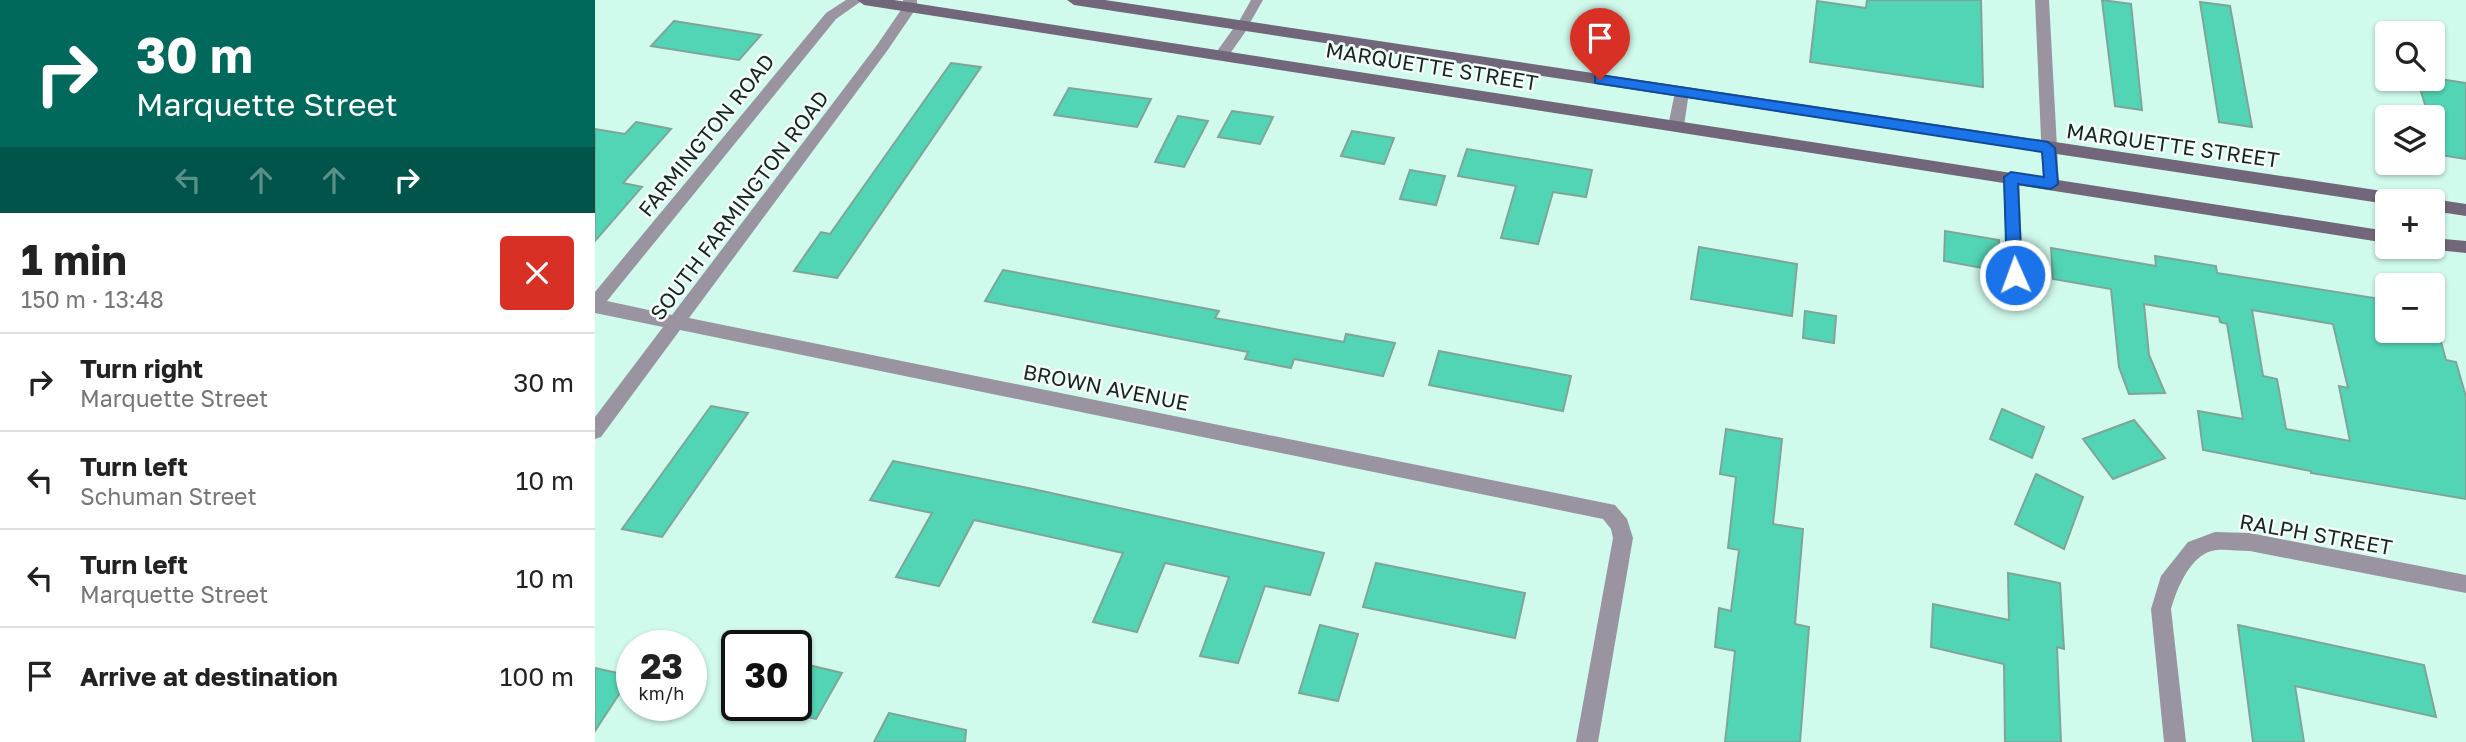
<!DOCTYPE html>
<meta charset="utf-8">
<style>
body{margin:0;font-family:"Golos Text",sans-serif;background:#f2f2f2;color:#222;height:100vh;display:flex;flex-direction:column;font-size:26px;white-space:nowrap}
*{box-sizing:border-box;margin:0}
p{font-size:23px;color:#767676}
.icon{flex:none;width:38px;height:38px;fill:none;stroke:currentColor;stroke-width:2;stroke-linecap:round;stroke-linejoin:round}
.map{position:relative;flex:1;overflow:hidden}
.sheet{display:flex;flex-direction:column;background:#fff;width:595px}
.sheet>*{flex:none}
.hud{background:#00695c;color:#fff;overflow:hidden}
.fabs{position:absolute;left:1780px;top:21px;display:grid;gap:14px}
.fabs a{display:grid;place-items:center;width:70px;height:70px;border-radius:7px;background:#fff;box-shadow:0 2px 5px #0004;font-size:35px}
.speed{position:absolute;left:21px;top:630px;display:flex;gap:14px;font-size:35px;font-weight:700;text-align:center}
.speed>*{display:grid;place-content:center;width:91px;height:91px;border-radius:50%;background:#fff;box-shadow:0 2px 5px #0004;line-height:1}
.speed small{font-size:18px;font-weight:400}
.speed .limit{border:4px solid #111;border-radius:10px;background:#fff;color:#111}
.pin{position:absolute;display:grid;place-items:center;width:60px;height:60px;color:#fff;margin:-72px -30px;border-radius:50% 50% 50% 0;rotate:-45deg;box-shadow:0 0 7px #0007}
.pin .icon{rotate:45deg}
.me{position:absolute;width:77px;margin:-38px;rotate:358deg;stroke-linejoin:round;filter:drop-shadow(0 0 5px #0008)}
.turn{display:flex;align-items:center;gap:24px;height:147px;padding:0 21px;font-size:32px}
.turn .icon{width:91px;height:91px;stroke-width:2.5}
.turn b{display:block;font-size:49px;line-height:60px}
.lanes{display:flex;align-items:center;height:66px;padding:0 21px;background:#0003;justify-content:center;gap:35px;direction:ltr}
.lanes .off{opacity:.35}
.round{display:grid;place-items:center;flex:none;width:74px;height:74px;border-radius:7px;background:#f2f2f2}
.summary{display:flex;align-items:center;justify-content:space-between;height:119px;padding:0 21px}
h1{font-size:42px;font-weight:700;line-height:52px}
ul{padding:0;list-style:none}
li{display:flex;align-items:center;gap:21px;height:98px;padding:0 21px;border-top:2px solid #e0e0e0}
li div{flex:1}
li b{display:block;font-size:26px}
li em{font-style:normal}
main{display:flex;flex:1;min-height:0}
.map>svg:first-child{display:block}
</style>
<main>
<section class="sheet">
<div class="hud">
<div class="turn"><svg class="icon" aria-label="right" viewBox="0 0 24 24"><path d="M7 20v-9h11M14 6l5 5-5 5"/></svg><div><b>30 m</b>Marquette Street</div></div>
<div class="lanes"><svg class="icon off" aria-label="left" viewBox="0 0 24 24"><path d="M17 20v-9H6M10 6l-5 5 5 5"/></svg><svg class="icon off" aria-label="ahead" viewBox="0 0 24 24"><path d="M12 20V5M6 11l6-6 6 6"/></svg><svg class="icon off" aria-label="ahead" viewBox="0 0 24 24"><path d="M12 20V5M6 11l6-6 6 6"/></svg><svg class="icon" aria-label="right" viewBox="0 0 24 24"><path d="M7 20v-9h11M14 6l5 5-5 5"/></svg></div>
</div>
<div class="summary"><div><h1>1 min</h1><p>150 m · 13:48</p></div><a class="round" style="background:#d93025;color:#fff"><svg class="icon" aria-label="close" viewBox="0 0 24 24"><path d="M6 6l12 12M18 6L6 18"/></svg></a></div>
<ul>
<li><svg class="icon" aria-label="right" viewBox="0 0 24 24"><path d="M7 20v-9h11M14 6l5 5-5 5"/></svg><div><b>Turn right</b><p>Marquette Street</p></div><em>30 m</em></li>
<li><svg class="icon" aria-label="left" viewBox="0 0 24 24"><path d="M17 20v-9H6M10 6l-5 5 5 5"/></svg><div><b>Turn left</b><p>Schuman Street</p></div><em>10 m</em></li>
<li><svg class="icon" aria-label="left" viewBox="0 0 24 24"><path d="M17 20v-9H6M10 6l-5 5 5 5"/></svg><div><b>Turn left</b><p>Marquette Street</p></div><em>10 m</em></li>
<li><svg class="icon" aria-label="arrive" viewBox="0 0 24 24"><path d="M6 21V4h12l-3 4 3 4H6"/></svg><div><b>Arrive at destination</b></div><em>100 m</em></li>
</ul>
</section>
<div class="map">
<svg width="1871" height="742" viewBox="0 0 1871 742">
<rect width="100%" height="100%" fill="#d0faec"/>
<path fill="#52d5b4" stroke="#7ea598" stroke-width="2" fill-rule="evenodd" d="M1272,0H1386L1388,87L1215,62L1222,1L1271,8Z
M1507,0L1536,4L1547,110L1520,106Z
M1605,2L1635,6L1657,127L1624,122Z
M79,21L166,35L144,60L56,46Z
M356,63L386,67L242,278L199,271L226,232L235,234Z
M1838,78L1871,83V159L1846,155L1838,129V117H1834L1822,79Z
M474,88L556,99L542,127L459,115Z
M637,111L678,117L665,144L623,137Z
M583,116L613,121L589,167L560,162Z
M41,122L76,129L28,183L47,187L0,241V129L30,134Z
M757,131L799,138L789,164L746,156Z
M872,149L997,170L991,197L958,192L943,244L906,238L921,186L863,176Z
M815,170L850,176L841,205L805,199Z
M1350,231L1404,240V271L1349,261Z
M1104,247L1202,264L1197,316L1096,299Z
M1456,248L1561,266L1560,256L1621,266L1622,273L1792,300V331H1838V313L1851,360L1861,362L1871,397V499L1716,473V471L1608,450L1603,411L1648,419L1632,324L1625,322L1624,317L1549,304L1554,355L1570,393L1534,394L1524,367L1516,289L1458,279ZM1657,310L1738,324L1753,388L1744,386L1755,441L1691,429L1682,379L1668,376Z
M408,270L624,311L620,318L749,342L751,334L800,343L788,376L699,359L696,368L650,359L653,352L390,301Z
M1210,311L1241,316L1239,343L1208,338Z
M844,351L976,376L968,411L834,385Z
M116,406L153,413L67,537L27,529Z
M1407,409L1449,427L1437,458L1395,439Z
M1539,420L1570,458L1518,479L1488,439Z
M1131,429L1187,439L1178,524L1208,529L1200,624L1214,627L1205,742H1130L1140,651L1120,647L1124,608L1136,611L1144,550L1133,548L1141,477L1125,474Z
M298,461L438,489L729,553L715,595L670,586L643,663L605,656L634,577L570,563L542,632L498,622L528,553L379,520L344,586L301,577L337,513L275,500Z
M1441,474L1488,497L1469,549L1420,524Z
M781,563L930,593L920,638L768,607Z
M1413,573L1465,583L1469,649L1462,647L1466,742H1410L1409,664L1336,647L1338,604L1414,620Z
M725,625L763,634L743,701L704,693Z
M1643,625L1829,665L1841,717L1700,686L1709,742H1658Z
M201,662L247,673L221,719L201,715Z
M0,668L36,676L0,731Z
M294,713L371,730L370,742H279Z"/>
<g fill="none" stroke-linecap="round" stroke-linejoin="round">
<path fill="#9a93a0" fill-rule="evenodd" d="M656,0H668L652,28H644L642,25Z"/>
<path fill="#9a93a0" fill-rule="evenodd" d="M251,0H268L241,19L12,301L77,315L282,45L308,7V0H322V7L292,51L94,318L1020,505L1032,519L1038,538L1003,742H981L1018,538L1016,529L1008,519L85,330L6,437L0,439V417L68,327L0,313V292L231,13Z
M1440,0H1454L1464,184L1456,190L1448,184Z
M648,20L655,25L653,28L632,58H622L620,54L643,22Z
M1087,87L1094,92L1089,126L1081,132L1073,126L1080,92Z
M1416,171L1424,177L1428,275L1426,280H1414L1412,275L1408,177Z
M1620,532L1655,533L1871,575V593L1655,551C1644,551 1632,549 1621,550C1596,553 1582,588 1576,609L1591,742H1569L1556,609L1566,576L1593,542Z"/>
<path fill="#72677a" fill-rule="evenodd" d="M262,0H299L1792,231V243L269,5Z
M472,0H510L1814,195L1822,201H1792V204L479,5Z
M1838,199L1871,204V216L1838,211V201H1832Z
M1838,238L1871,241V253L1832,249L1838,247Z"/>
</g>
<path fill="#1a73e8" stroke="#114b97" stroke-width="2" d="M1005,75L1453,142L1460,148L1463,184L1456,189L1423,184L1427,275L1420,281L1412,275L1409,177L1416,172L1449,177L1447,152L1000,83V76Z"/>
<g text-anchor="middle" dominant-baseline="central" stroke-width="5" stroke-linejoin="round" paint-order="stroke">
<g font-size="21" fill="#162621" stroke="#f6fefc">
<text transform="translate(837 66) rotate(9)">MARQUETTE STREET</text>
<text transform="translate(111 135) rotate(-51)">FARMINGTON ROAD</text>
<text transform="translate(1578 145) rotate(8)">MARQUETTE STREET</text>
<text transform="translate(144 205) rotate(-53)">SOUTH FARMINGTON ROAD</text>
<text transform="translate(511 387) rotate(11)">BROWN AVENUE</text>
<text transform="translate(1721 534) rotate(10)">RALPH STREET</text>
</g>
</g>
</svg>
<div class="fabs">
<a><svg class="icon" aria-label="search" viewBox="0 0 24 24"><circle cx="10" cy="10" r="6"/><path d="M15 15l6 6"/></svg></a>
<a><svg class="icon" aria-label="layers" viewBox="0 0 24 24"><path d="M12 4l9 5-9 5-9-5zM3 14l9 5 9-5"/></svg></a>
<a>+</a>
<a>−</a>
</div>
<div class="speed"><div>23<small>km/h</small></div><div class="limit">30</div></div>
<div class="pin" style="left:1005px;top:80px;background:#d93025"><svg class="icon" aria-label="arrive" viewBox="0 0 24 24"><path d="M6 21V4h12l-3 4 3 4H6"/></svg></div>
<svg class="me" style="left:1420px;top:275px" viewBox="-20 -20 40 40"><circle r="17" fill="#1a73e8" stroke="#fff" stroke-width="3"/><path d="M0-11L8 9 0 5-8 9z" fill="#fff"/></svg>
</div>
</main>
